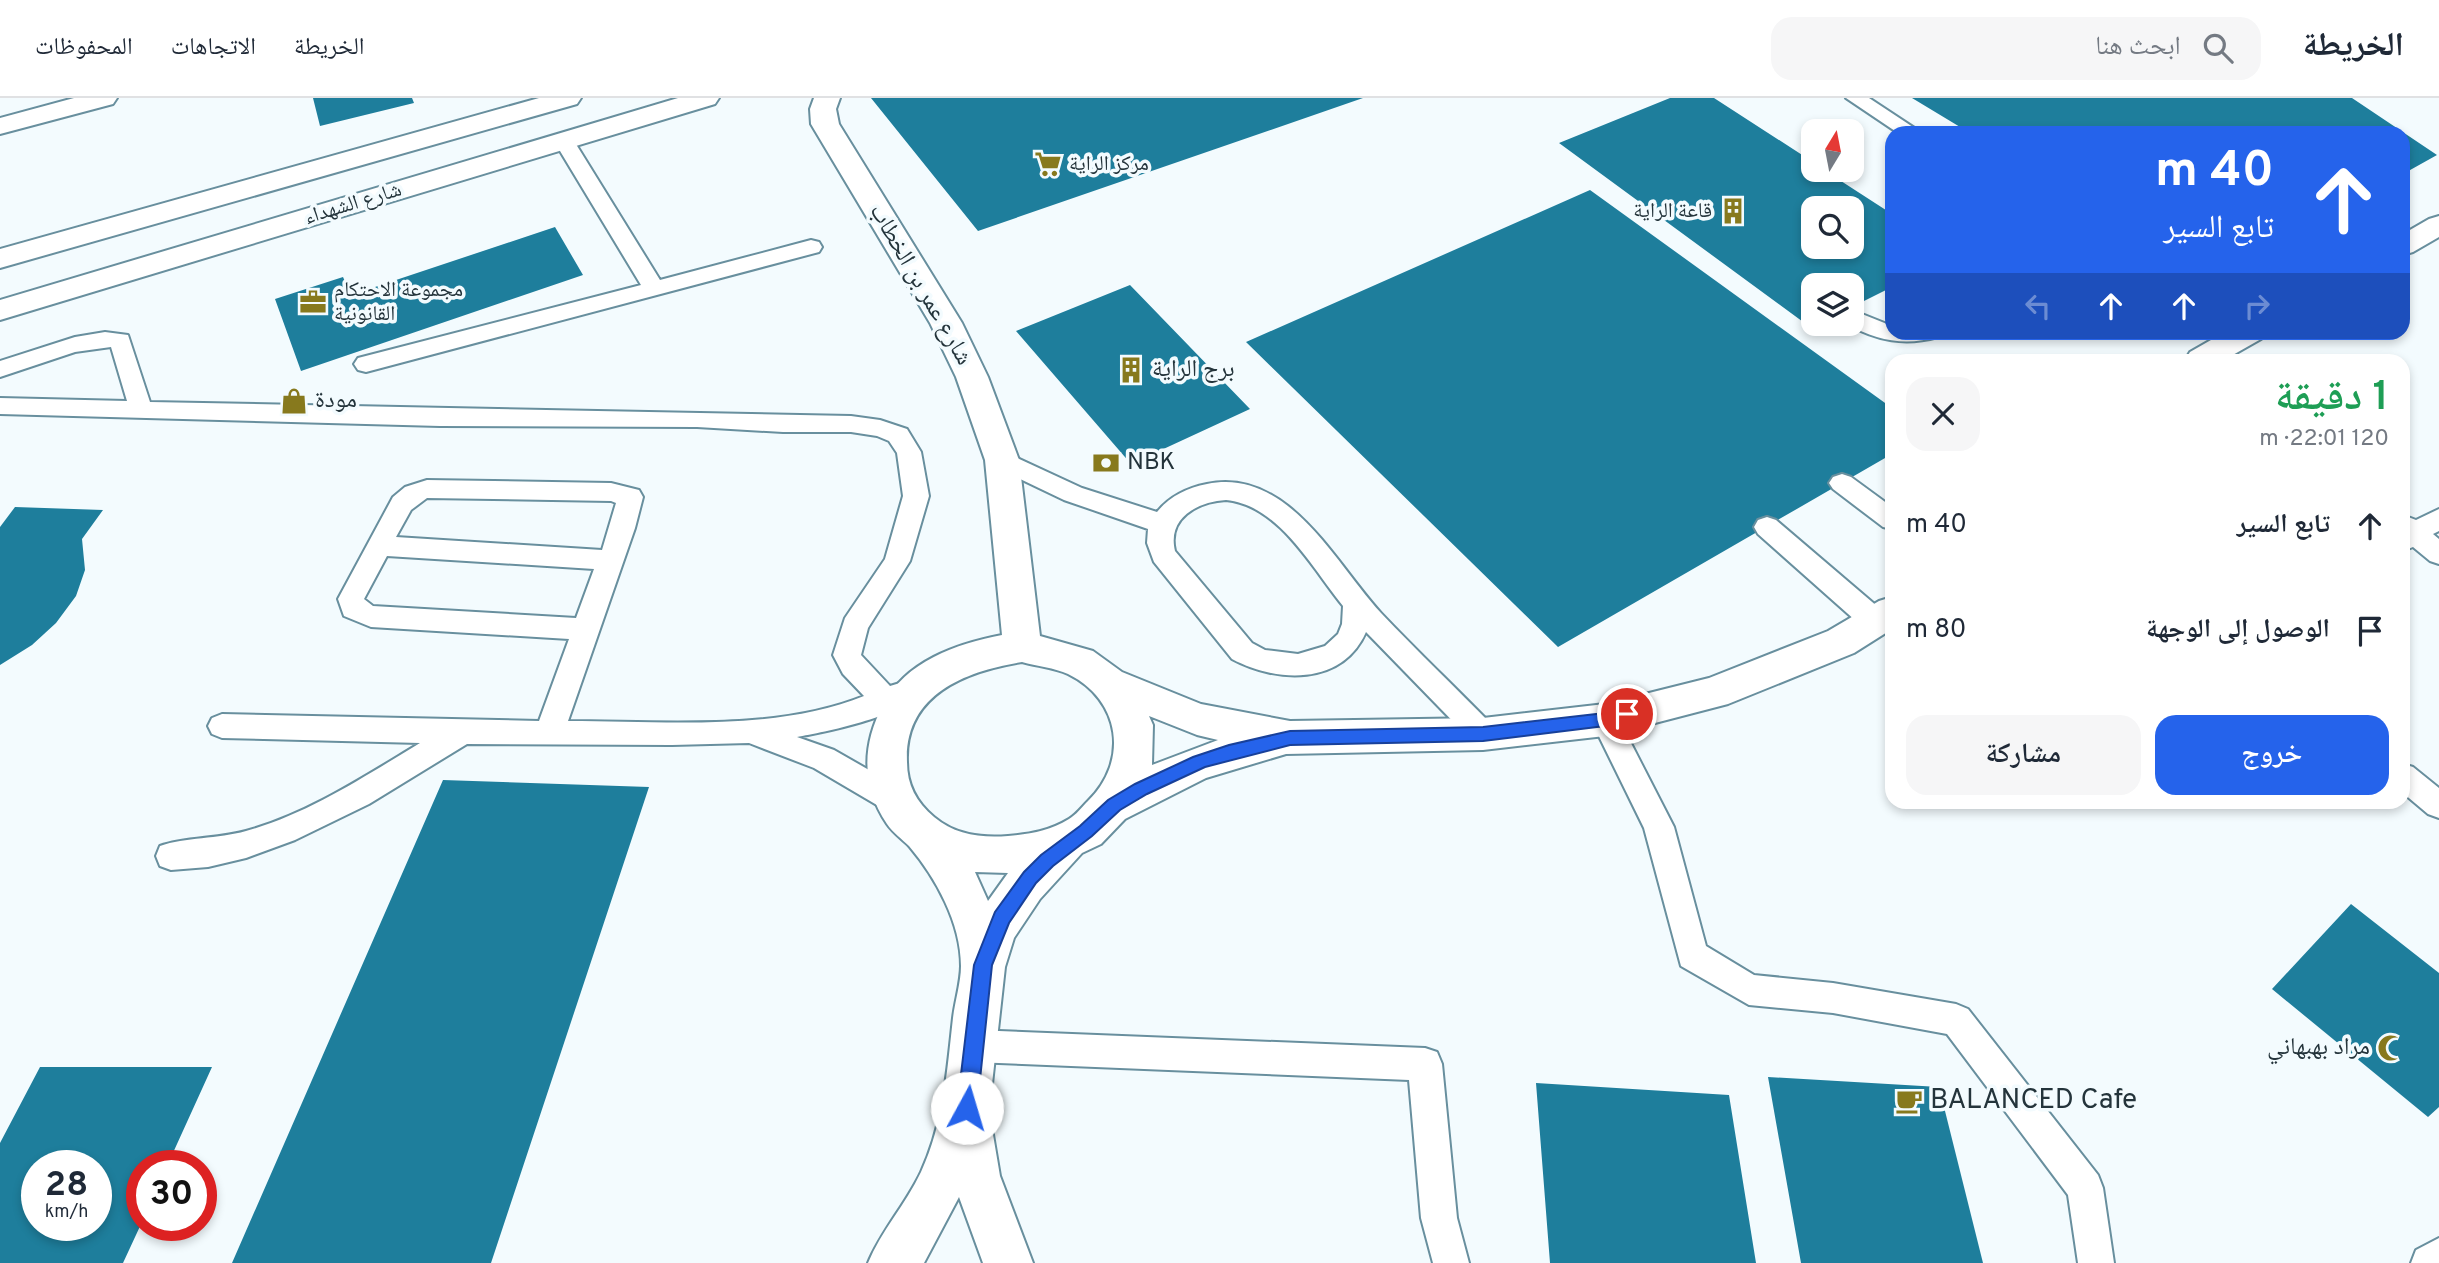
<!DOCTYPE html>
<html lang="ar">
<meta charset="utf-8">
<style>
body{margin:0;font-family:Overpass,"Noto Naskh Arabic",sans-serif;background:#f6f6f7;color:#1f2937;direction:rtl;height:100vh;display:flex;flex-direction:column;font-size:26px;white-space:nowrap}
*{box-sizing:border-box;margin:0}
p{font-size:23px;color:#747a83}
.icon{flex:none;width:38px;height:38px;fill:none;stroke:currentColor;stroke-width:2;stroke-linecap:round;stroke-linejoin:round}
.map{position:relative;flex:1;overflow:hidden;direction:ltr}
.side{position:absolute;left:1885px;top:256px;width:525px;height:455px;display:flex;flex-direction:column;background:#fff;border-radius:21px;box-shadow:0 4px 10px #0003;direction:rtl}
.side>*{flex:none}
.banner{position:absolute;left:1885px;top:28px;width:525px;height:214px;border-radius:21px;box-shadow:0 4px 10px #0003;direction:rtl;background:#2563eb;color:#fff;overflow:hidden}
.needle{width:46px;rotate:10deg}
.tools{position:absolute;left:1801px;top:21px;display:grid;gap:14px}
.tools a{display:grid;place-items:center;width:63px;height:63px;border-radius:14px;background:#fff;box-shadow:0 4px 10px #0003;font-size:35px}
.speed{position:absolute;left:21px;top:1052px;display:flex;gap:14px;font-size:35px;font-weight:700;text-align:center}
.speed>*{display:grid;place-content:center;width:91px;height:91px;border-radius:50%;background:#fff;box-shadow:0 4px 10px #0003;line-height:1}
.speed small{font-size:18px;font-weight:400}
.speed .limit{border:10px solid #d22;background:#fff;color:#111}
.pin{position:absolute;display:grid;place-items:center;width:60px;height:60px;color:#fff;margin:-30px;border:4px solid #fff;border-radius:50%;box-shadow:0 2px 7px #0007}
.me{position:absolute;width:77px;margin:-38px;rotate:6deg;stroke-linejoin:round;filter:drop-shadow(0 0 5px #0008)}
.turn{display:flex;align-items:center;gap:24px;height:147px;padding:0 21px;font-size:32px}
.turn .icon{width:91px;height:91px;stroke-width:2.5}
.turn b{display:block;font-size:49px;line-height:60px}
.lanes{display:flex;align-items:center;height:66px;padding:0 21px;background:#0003;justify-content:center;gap:35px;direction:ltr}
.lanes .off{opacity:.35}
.round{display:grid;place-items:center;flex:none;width:74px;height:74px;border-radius:21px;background:#f6f6f7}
.head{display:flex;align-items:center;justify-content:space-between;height:119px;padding:0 21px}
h1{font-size:42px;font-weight:600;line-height:52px;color:#1e9e55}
.primary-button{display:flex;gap:14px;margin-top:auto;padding:14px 21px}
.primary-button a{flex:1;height:80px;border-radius:21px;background:#2563eb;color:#fff;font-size:28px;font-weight:600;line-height:80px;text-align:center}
.primary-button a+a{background:#f6f6f7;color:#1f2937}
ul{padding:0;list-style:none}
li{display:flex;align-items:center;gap:21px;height:105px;padding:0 21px}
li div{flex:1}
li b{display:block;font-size:26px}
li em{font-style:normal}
header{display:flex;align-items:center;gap:42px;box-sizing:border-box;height:98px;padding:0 35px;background:#fff;border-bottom:2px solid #e0e1e3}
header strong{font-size:33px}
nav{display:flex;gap:38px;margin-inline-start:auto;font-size:24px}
.search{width:490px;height:63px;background:#f6f6f7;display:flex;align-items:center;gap:18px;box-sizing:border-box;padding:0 24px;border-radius:21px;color:#747a83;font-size:26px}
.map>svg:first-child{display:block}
</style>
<header>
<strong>الخريطة</strong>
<div class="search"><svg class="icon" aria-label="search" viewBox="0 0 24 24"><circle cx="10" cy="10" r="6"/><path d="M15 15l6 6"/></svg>ابحث هنا</div>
<nav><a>الخريطة</a><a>الاتجاهات</a><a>المحفوظات</a></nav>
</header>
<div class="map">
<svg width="2439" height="1165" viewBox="0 0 2439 1165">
<rect width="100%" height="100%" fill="#f3fbfe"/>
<path fill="#1e7e9c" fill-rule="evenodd" d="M313,0H412L414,5L320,28Z
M871,0H1363L978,133Z
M1670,0H1714L1813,64V72H1824L1892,116V189L1852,209V187H1813V227L1810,229L1559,45ZM1813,110H1852V149H1813Z
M1912,0H2352L2437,57L2403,76V35H1970Z
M1590,92L1892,310V356L1558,549L1246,244Z
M555,129L583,177L301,273L275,201L343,179L351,197Z
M1130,187L1250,311L1131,366L1016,233Z
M15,409L103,412L82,441L85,472L76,498L56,525L32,547L0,567V429Z
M443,682L649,689L491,1165H232Z
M2351,806L2439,875V1009L2428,1019L2272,891Z
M40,969H212L167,1068H142V1124L123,1165H0V1045ZM37,1068H96V1127H37Z
M1768,979L1939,989L1983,1165H1801Z
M1536,985L1729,997L1756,1165H1550Z"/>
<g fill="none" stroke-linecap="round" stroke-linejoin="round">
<g stroke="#688f9e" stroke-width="4">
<path id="lane" d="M1846,0H1869L1922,35H1898Z
M564,37L571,39L574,43L660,182L811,142L819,144L822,149L819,154L366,274L358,272L354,266L358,260L641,187L554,43L557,39Z
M1852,212L1892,228V234H1941L1938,239C1905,248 1877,243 1847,226H1852Z
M105,234L128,237L150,304L851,318L880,322L907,331L921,354L929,398L910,463L868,530L861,557L890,588L900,585L910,588L914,596C902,619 824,634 797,639L834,652L904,692L908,701L904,710L893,714L882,710L814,670L749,645L672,647L467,646L369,706L295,742L246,760L208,769L171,772L160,768L156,758L160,748C185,739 218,741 246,733C308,716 365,678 420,645L222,640L212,636L208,628L212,620L222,616L539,623L569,541L371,529L344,518L338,501L393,399L405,389L427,382L611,385L639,392L643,399L635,430L568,623C662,623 775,634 864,598L843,576L833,557L845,520L885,461L903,398L897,355L889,343L877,338L851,334H783L697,329L440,328L0,316V300L127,303L111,249L75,254L0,279V263L75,239ZM427,400L611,403L616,405L602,452L396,439L411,412ZM387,458L594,471L576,520L373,508L364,501Z
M1002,353L1082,390L1157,414C1170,398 1187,390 1207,386C1288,369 1335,465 1381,515C1417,553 1456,590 1493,628L1497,636L1493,644L1483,648L1473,644L1366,534C1342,588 1277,585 1232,561L1154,464L1147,445L1148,431L1064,402L993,368L990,362L993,356ZM1226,402C1279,407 1312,470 1343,508L1342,526L1338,536L1325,548L1298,556L1265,552L1252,545L1175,453C1167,420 1197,404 1226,402Z
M1842,376L1851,379L1892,409V431L1883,429L1833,391L1829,385L1833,379Z
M2439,411V433L2433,436L2439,441V466L2430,463L2413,449L2403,453V417L2416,422Z
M1767,419L1776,422L1885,515L1889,523L1885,531L1875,534L1865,531L1758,436L1754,429L1758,422Z
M1605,610L1615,614L1674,729L1706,848L1754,877L1833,885L1956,906L1968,911L2098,1077L2103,1090L2114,1165H2078L2068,1097L1947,936L1833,915L1749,907L1681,868L1644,730L1591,622L1595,614Z
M2403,666L2413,669L2439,690V720L2428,716L2403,695Z
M973,932L1425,950L1437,954L1442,966L1457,1120L1469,1165H1433L1421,1120L1409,982L973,964L961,959L956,948L961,937Z
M2439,1140V1165H2411L2416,1152Z"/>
</g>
<g stroke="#688f9e" stroke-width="4">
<path id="street" d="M74,0H117L113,6L0,36V20Z
M814,0H840L836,11L839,26L962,225L988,279L1019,362L1040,538L1093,553L1122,574L1201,606L1290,623L1483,620L1605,606L1709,580L1828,533L1879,503L1892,499V531L1854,555L1728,606L1605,638L1483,652L1286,656L1206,680L1125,721L1101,746L1082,755L1040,801L1014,840L1005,869L989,1013L1000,1078L1033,1165H983L959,1099L924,1165H868C881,1133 906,1106 921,1074C944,1024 947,973 953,920C955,903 961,884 961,868C961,825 936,780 909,748C902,741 893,735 887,726C861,687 862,647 883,607C906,563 956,546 1002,537L985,362L956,279L930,225L811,26L810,11ZM1022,564C1036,568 1055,570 1068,576C1121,602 1129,663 1088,703C1082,709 1076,717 1069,721C1049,733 1031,736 1008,738C981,740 955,737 934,719C916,704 907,687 907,664C904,596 966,573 1022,564ZM1149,618L1197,637L1218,642L1152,667L1153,627ZM975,774L1008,775L988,803Z
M2439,118V139L2413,154L2403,157V136L2429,121Z
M2225,234H2265L2261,241L2224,262H2185L2190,254Z"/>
</g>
<g stroke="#688f9e" stroke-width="4">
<path id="secondary" d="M539,0H581L577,6L0,170V151Z
M678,0H719L715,6L0,222V202Z"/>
</g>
<use href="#lane" fill="#fff" fill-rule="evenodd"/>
<use href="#street" fill="#fff" fill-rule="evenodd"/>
<use href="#secondary" fill="#fff" fill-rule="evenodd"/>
</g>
<path fill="#2563eb" stroke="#184099" stroke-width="2" d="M1627,610L1633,612L1635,616L1633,621L1605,628L1483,643L1290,647L1205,669L1147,696L1120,712L1092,738L1053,768L1036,785L1009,825L992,867L977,1010L974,1017L967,1020L960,1017L957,1010L974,867L995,814L1024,774L1041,757L1080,728L1108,702L1135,686L1193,659L1229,647L1290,633L1483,629L1605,615Z"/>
<defs>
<g id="supermarket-bare" transform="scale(2.1)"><path d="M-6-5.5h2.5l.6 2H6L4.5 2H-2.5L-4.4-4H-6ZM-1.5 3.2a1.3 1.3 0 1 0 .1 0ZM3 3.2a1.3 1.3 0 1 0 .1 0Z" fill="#87791d" stroke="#f3fbfe" stroke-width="2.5" paint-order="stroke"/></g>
<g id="building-bare" transform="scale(2.1)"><path d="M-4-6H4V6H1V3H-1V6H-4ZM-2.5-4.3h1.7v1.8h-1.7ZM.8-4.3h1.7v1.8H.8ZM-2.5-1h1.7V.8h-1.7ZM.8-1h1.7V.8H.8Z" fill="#87791d" stroke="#f3fbfe" stroke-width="2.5" paint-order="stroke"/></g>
<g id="office-bare" transform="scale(2.1)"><path d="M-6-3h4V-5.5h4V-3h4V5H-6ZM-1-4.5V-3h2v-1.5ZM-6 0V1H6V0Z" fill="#87791d" stroke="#f3fbfe" stroke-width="2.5" paint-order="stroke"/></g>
<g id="shop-bare" transform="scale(2.1)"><path d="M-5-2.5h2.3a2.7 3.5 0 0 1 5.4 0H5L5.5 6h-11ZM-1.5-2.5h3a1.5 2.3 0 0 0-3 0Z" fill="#87791d" stroke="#f3fbfe" stroke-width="2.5" paint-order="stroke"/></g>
<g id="bank-bare" transform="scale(2.1)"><path d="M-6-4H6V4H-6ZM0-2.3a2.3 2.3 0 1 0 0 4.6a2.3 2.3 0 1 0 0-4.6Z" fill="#87791d" stroke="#f3fbfe" stroke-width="2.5" paint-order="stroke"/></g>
<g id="mosque-bare" transform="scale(2.1)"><path d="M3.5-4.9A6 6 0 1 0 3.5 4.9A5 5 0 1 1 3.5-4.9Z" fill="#87791d" stroke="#f3fbfe" stroke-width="2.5" paint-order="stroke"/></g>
<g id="cafe-bare" transform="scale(2.1)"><path d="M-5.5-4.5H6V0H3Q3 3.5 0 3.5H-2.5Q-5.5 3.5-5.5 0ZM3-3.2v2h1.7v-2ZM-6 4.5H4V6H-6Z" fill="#87791d" stroke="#f3fbfe" stroke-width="2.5" paint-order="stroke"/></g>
</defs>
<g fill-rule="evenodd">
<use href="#supermarket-bare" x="1048" y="66"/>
<use href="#building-bare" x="1733" y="113"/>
<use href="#office-bare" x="313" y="204"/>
<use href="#building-bare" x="1131" y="272"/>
<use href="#shop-bare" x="294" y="303"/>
<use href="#bank-bare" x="1106" y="365"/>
<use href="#mosque-bare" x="2391" y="950"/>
<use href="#cafe-bare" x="1909" y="1003"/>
</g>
<g text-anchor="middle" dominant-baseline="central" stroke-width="7" stroke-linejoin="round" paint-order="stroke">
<g font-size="21" fill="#24343b" stroke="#f3fbfe" text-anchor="start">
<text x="1069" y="66">مركز الراية</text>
<text x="1712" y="113" text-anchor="end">قاعة الراية</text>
<text x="334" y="192">مجموعة الاحتكام<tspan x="334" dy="24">القانونية</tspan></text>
</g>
<g font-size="21" fill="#24343b" stroke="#f3fbfe">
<text transform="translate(353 106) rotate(-17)">شارع الشهداء</text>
</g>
<g font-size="24" fill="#24343b" stroke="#f3fbfe">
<text transform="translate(920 187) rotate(60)">شارع عمر بن الخطاب</text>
</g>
<g font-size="24" fill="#24343b" stroke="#f3fbfe" text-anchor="start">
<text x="1152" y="272">برج الراية</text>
<text x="315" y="303">مودة</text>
<text x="1127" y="365">NBK</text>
<text x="2370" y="950" text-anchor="end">مراد بهبهاني</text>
</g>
<g font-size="28" fill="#24343b" stroke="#f3fbfe" text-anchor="start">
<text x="1930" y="1003">BALANCED Cafe</text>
</g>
</g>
</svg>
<div class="tools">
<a><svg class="needle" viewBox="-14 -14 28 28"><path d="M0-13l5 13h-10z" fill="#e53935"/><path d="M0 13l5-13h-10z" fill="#747a83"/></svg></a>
<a><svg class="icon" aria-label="search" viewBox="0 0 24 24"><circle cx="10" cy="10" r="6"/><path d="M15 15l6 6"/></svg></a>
<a><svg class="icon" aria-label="layers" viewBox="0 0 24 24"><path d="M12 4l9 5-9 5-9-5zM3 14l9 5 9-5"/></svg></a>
</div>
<div class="speed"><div>28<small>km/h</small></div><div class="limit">30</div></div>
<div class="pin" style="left:1627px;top:616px;background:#d93025"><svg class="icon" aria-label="arrive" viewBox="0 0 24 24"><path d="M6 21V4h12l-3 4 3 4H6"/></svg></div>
<svg class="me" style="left:967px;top:1010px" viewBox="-20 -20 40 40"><circle r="19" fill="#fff"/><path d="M0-13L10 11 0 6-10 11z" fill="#2563eb"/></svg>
<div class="banner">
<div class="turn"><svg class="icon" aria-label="ahead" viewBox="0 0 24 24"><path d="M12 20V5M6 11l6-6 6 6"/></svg><div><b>40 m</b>تابع السير</div></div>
<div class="lanes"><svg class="icon off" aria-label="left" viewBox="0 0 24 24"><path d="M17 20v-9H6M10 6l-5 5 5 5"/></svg><svg class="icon" aria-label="ahead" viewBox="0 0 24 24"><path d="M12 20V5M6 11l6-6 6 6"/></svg><svg class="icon" aria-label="ahead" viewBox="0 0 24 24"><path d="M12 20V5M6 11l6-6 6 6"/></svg><svg class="icon off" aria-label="right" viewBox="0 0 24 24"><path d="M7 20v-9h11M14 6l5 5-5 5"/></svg></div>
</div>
<section class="side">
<div class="head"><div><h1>1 دقيقة</h1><p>120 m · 22:01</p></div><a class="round"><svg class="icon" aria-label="close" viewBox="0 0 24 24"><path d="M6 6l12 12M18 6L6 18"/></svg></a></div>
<ul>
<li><svg class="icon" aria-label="ahead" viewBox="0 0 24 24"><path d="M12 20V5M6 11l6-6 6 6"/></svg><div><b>تابع السير</b></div><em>40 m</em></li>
<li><svg class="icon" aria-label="arrive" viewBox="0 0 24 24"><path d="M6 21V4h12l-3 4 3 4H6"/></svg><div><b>الوصول إلى الوجهة</b></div><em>80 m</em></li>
</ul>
<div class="primary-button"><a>خروج</a><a>مشاركة</a></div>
</section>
</div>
